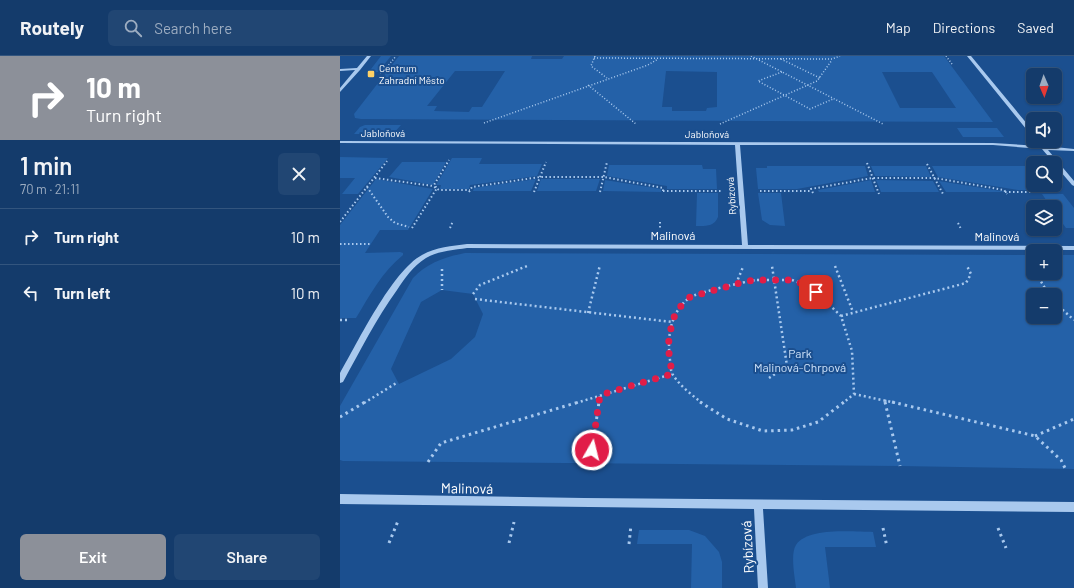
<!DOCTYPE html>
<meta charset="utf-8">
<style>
body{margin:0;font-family:Barlow,sans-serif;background:#214673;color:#f1f3f6;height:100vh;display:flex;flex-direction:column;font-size:15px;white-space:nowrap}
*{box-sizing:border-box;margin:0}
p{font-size:13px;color:#9dadc1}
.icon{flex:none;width:22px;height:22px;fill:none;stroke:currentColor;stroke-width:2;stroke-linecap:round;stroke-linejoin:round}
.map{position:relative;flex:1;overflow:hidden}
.sheet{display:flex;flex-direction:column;background:#143b6b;width:340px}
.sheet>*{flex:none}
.top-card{background:#8c9099;color:#fff;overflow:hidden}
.needle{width:26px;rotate:178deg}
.fabs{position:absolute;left:686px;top:12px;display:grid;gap:8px}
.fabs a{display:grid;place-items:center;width:36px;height:36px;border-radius:6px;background:#143b6b;box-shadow:0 1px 3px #0004,0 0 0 1px #33557e;font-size:20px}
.pin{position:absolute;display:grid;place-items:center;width:34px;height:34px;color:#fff;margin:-17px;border-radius:8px;box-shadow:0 2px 6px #0006}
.me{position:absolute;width:44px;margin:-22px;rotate:8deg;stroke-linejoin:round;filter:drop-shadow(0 0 3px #0008)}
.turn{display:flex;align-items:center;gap:14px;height:84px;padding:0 20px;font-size:18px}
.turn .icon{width:52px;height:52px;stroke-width:2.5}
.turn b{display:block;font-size:28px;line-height:34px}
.round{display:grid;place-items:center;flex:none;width:42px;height:42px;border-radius:6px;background:#214673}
.overview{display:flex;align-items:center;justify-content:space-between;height:68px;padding:0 20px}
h1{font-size:24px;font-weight:600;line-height:30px}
.button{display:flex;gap:8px;margin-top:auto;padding:8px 20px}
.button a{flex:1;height:46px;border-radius:6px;background:#8c9099;color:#fff;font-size:16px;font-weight:600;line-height:46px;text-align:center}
.button a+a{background:#214673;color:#f1f3f6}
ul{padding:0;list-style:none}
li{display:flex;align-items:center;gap:12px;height:56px;padding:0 20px;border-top:1px solid #33557e}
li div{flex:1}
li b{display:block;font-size:15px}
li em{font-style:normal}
header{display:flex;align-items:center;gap:24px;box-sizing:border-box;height:56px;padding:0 20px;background:#143b6b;border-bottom:1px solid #33557e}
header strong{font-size:19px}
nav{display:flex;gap:22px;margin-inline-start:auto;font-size:14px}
.search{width:280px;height:36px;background:#214673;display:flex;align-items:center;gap:10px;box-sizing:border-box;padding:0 14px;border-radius:6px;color:#9dadc1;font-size:15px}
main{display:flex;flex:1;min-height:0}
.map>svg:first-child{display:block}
</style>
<header>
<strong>Routely</strong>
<div class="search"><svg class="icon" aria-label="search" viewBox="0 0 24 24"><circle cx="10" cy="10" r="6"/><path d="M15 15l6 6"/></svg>Search here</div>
<nav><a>Map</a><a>Directions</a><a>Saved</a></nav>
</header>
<main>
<section class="sheet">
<div class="top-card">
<div class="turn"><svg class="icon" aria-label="right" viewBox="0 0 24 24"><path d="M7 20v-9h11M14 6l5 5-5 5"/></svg><div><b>10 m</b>Turn right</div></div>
</div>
<div class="overview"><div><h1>1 min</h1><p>70 m · 21:11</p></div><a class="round"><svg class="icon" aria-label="close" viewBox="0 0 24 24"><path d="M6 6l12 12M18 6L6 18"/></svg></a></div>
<ul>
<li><svg class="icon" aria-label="right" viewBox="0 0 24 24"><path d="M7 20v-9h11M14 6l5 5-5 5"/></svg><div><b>Turn right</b></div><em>10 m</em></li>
<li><svg class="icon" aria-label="left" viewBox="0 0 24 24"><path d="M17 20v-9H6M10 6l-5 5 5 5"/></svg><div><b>Turn left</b></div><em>10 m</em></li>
</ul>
<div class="button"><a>Exit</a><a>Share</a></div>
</section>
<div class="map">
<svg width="734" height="532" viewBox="0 0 734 532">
<rect width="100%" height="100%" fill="#1b4f8f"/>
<path fill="#2461a8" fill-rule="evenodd" d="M41,0H51L38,16L28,17Z
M59,0H192L191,3H222L224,0H604L653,66L21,63L15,62L14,58ZM115,15H165L142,51H132L129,56L94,55L97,50H87ZM326,15L377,16V51L367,52L366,55H332V51H322ZM542,16H592L616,52H560Z
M25,69H61L53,78H14L20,71Z
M617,72H657L664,81H623Z
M0,101L48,102L18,138H2L15,122H0Z
M112,102H142L139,108H202L197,120L130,129L129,133H100L101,129H96Z
M62,106H106L93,129L49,121Z
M269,109H362L363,113H376L377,133H327V130L267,120Z
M427,110H525L528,120L457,133H418L416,112H427Z
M531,110H586L591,121L535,120Z
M592,110H688L690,113H693V129H715V128L720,134H678L598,121Z
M36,123L93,133L68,174H40L25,197L60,196L63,197V199C42,216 30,239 16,262H0V169Z
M196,123L191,135H133L134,132Z
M201,123H260L256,135H197Z
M265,124L321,133V136L263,135Z
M531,124L535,136H479L478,134Z
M536,124L593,125L599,136H541Z
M599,125L661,135L663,136H606Z
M357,137H378V161C374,171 365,170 356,170Z
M418,137H441L445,170L430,169L422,164Z
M702,138H723L734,152V172H726L715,157V151H711Z
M125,197L693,199V217H715V199H734V413L560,410L3,405L0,404V350L73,222C87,207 105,201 125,197ZM102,234L133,238L143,258L135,281L111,303L59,328L51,313L81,246ZM693,239H715V261H693Z
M299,474H349L365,480L379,496L382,506V532H351L352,488H297Z
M533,476L536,491H485L490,532H456C455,522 450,498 456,489C468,471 514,476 533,476Z"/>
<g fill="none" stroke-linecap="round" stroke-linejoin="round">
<path stroke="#a9c9ee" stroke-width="1.5" stroke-dasharray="1 2" stroke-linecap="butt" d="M255,0L251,10L267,22
M411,0L543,68
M606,0L612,8
M254,2L492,3L500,0
M441,3L480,22
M442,16L418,25L470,53L493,43
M40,17L43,16L56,0
M248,29L296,68
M144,67L308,9L318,3
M380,68L477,25L492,4"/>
<path stroke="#a9c9ee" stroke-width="2" stroke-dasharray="1.5 2.5" stroke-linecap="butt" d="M527,107L539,138
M587,108L603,138
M35,122L93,130L99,134H130
M27,131L48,161L55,167L69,171
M323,135H381
M420,135H472
M129,136L132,131L200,121H264L323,132V137
M194,136L206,106
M260,136L267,106
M665,136H716
M473,137L471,133L532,122H595L664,134L667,138
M0,166L47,105
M320,166V172
M618,167L621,173
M686,167L691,173
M72,172L97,132L94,129L109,104
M110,172L113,165
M0,188H31"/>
<path stroke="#a9c9ee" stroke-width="2.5" stroke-dasharray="2 3" stroke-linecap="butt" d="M495,210L513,256
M102,213V234
M696,217L709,239
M452,224L463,228L476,236L501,260L512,295L514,338L503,347
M396,228L403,211
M133,238L140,229L187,210
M135,243L332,266
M715,247L734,264
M248,257L260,209
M501,260L626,227L631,218L627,210
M0,264H9
M429,322L447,310L432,210
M514,338L556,347
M545,344L546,347
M24,347L58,326
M236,347L332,318
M259,347L260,339
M362,347C352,339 340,330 333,319C330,315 331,308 330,304C327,281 330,257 349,242C355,237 407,225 417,224"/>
<path stroke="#a9c9ee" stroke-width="3" stroke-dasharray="2.5 4" stroke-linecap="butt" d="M360,346L387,363L423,375L452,374L478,366L504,346
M545,346L560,410
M552,346L695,380L721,404L726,414
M0,361L25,346
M695,380L734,363
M88,406L101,387L239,346
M250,408L259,346
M543,472L547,491
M658,472L666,492
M49,487L58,465
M169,487L174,466
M289,488L291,469"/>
<path fill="#a9c9ee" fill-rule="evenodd" d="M27,0H31L20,14L0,36V32L15,14L0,15V13L17,12Z
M627,0H631L693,75V79H691Z
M0,85L653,87L700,90L696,85H701L705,90L734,93V95L708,94L734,125V130L732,129L715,109V107H714L702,93L653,89H400L408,189L734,190V194L127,192C113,194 98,195 86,202C73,210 65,222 57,234C36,263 20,295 3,326L0,327V317C18,286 52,215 82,199C96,191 112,190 127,188L402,189L395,89L0,87Z
M0,438L244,442L734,446V456L423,453L428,532H418L414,453L0,448Z"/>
<path stroke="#a9c9ee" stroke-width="2.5" stroke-dasharray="2 3" stroke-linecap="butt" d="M417,224H452"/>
</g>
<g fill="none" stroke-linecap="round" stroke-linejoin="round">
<path stroke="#e11d48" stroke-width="7" stroke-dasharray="0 12.6" d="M252,394L260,339L332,318L328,290L332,266L337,254L350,241L407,225L417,224H452L463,228L476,236"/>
</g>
<rect fill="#ffd166" stroke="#1b4f8f" stroke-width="1.5" x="27" y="14" width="8" height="8" rx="2"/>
<g text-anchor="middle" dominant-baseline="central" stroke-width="4" stroke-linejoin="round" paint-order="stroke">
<g font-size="10" fill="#fff" stroke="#1b4f8f" text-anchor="start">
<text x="39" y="12">Centrum<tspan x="39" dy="12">Zahradní Město</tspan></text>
</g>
<g font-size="10" fill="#fff" stroke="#1b4f8f">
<text x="43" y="77">Jabloňová</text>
<text x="367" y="78">Jabloňová</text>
<text transform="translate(391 140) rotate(-94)">Rybízová</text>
</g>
<g font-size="12" fill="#fff" stroke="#1b4f8f">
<text x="333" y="179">Malinová</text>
<text x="657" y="180">Malinová</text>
</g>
<g font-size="12" fill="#cfe3fa" stroke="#1b4f8f">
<text x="460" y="297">Park<tspan x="460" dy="14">Malinová-Chrpová</tspan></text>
</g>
<g font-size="14" fill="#fff" stroke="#1b4f8f">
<text transform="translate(127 432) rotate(1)">Malinová</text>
<text transform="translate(407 491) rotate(-93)">Rybízová</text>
</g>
</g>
</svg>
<div class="fabs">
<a><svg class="needle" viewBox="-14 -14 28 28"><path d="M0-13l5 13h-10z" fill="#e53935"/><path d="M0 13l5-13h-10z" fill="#9dadc1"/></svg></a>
<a><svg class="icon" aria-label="sound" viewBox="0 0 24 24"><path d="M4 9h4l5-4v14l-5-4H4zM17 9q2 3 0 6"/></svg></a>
<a><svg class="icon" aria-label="search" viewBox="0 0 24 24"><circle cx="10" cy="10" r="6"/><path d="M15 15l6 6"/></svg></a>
<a><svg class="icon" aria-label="layers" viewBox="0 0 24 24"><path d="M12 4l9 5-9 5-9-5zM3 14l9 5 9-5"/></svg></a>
<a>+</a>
<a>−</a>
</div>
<div class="pin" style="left:476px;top:236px;background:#d93025"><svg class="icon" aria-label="arrive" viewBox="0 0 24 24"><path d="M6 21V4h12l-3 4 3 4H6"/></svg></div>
<svg class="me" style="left:252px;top:394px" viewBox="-20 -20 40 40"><circle r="17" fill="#e11d48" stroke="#fff" stroke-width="3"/><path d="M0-11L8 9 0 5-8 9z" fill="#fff"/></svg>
</div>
</main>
